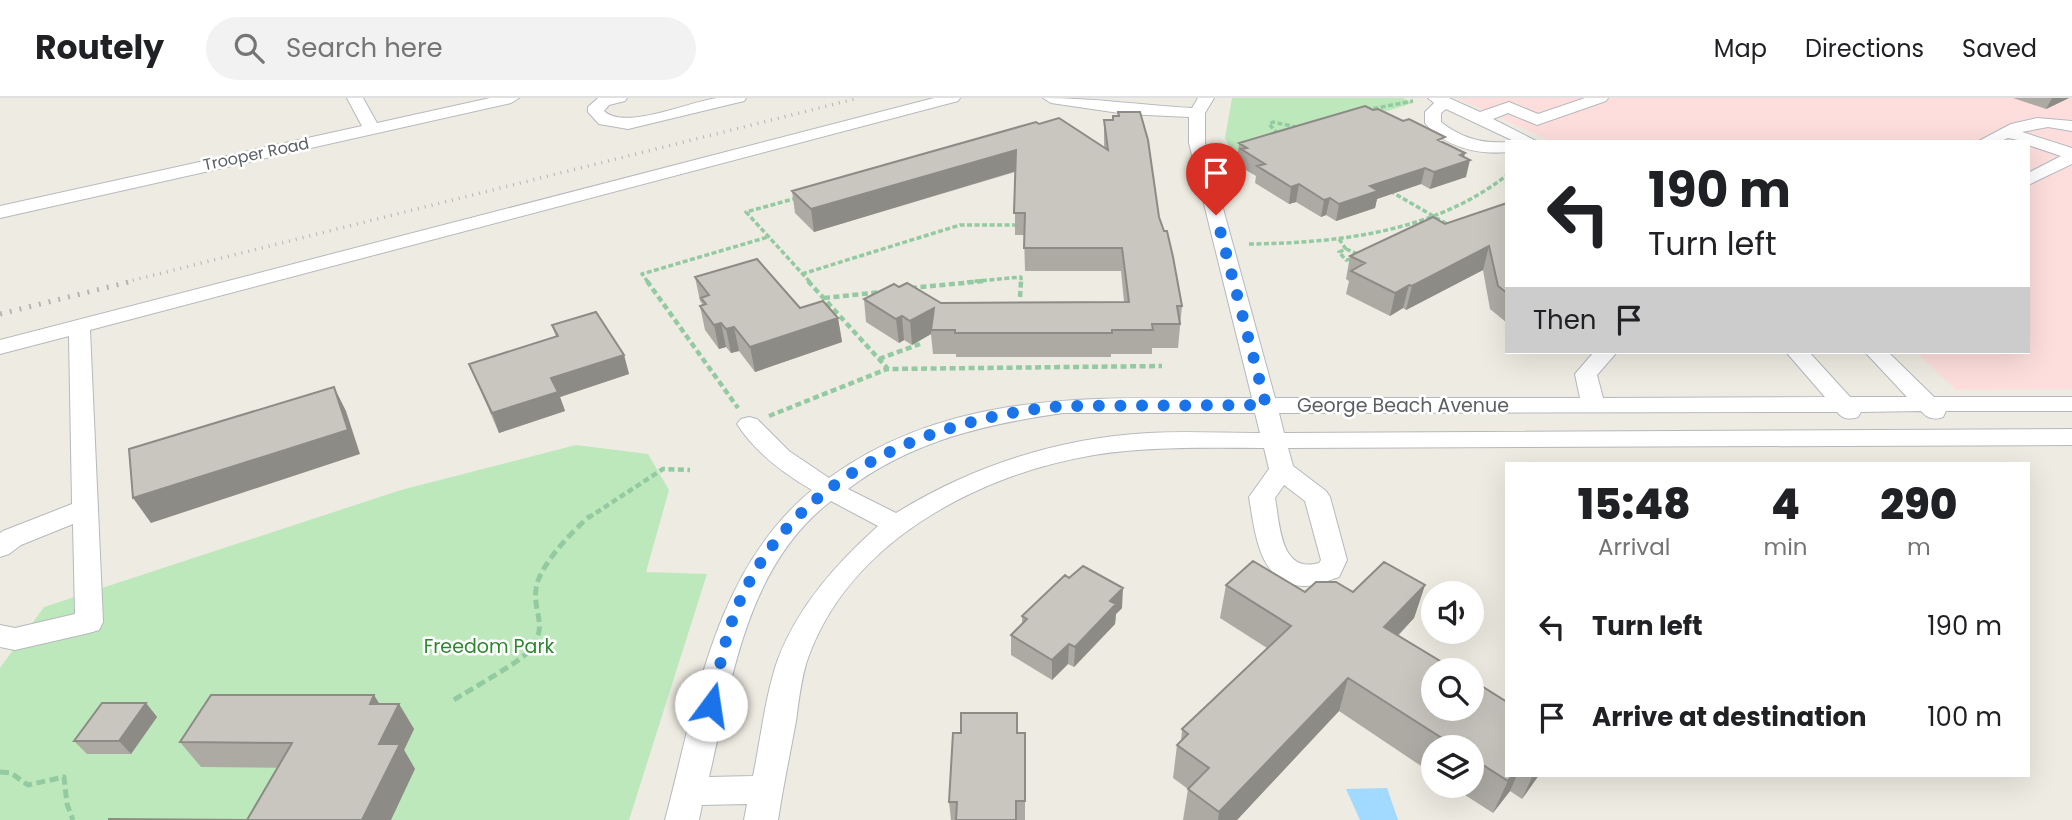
<!DOCTYPE html>
<style>
body{margin:0;font-family:Poppins,sans-serif;background:#f2f2f2;color:#202124;height:100vh;display:flex;flex-direction:column;font-size:26px;white-space:nowrap}
*{box-sizing:border-box;margin:0}
p{font-size:23px;color:#757577}
.icon{flex:none;width:38px;height:38px;fill:none;stroke:currentColor;stroke-width:2;stroke-linecap:round;stroke-linejoin:round}
.map{position:relative;flex:1;overflow:hidden}
.sheet{position:absolute;left:1505px;top:364px;width:525px;height:315px;display:flex;flex-direction:column;background:#fff;border-radius:0px;box-shadow:0 7px 28px #0002}
.sheet>*{flex:none}
.hud{position:absolute;left:1505px;top:42px;width:525px;height:214px;border-radius:0px;box-shadow:0 7px 28px #0002;background:#fff;color:#202124;overflow:hidden}
.fabs{position:absolute;left:1421px;top:483px;display:grid;gap:14px}
.fabs a{display:grid;place-items:center;width:63px;height:63px;border-radius:50%;background:#fff;box-shadow:0 7px 28px #0002;font-size:35px}
.pin{position:absolute;display:grid;place-items:center;width:60px;height:60px;color:#fff;margin:-72px -30px;border-radius:50% 50% 50% 0;rotate:-45deg;box-shadow:0 0 7px #0007}
.pin .icon{rotate:45deg}
.me{position:absolute;width:77px;margin:-38px;rotate:14deg;stroke-linejoin:round;filter:drop-shadow(0 0 5px #0008)}
.turn{display:flex;align-items:center;gap:24px;height:147px;padding:0 28px;font-size:32px}
.turn .icon{width:91px;height:91px;stroke-width:2.5}
.turn b{display:block;font-size:49px;line-height:60px}
.then{display:flex;align-items:center;height:66px;padding:0 28px;background:#0003;gap:14px;font-size:26px}
.eta{display:flex;justify-content:space-evenly;align-items:center;height:119px;text-align:center}
.eta b{font-size:42px;font-weight:800;line-height:49px}
ul{padding:0;list-style:none}
li{display:flex;align-items:center;gap:21px;height:91px;padding:0 28px}
li div{flex:1}
li b{display:block;font-size:26px}
li em{font-style:normal}
header{display:flex;align-items:center;gap:42px;box-sizing:border-box;height:98px;padding:0 35px;background:#fff;border-bottom:2px solid #e0e0e0}
header strong{font-size:33px}
nav{display:flex;gap:38px;margin-inline-start:auto;font-size:24px}
.search{width:490px;height:63px;background:#f2f2f2;display:flex;align-items:center;gap:18px;box-sizing:border-box;padding:0 24px;border-radius:38px;color:#757577;font-size:26px}
.map>svg:first-child{display:block}
</style>
<header>
<strong>Routely</strong>
<div class="search"><svg class="icon" aria-label="search" viewBox="0 0 24 24"><circle cx="10" cy="10" r="6"/><path d="M15 15l6 6"/></svg>Search here</div>
<nav><a>Map</a><a>Directions</a><a>Saved</a></nav>
</header>
<div class="map">
<svg width="2072" height="722" viewBox="0 0 2072 722">
<rect width="100%" height="100%" fill="#eeebe2"/>
<path fill="#fddedc" d="M1457,0H2072V291L1956,292L1916,254H2028V44H1553Z"/>
<path fill="#bde8bc" d="M1232,0H1403L1413,5L1236,60L1225,40Z
M576,347L648,356L669,392L646,474L707,476L629,722H0V570L44,509L401,392Z"/>
<path fill="#a1d9ff" d="M1387,690L1398,722H1360L1346,691Z"/>
<g fill="none" stroke-linecap="round" stroke-linejoin="round">
<g stroke="#b5b9bd" stroke-width="2">
<path id="minor" d="M347,0H363L377,25L490,0H519L511,5L0,120V108L362,28Z
M598,0H627L625,3L609,7L604,13C625,33 690,3 718,0C727,0 737,0 746,0L744,3L628,31L599,26L588,14V9Z
M934,0H960L958,3L90,232L103,524L99,532L89,535L15,552L0,549V527L15,530L75,516L73,426L21,447L9,456L0,459V435L3,433L72,406L69,238L0,256V242Z
M1043,0C1093,0 1142,7 1192,10L1198,0H1214L1205,15V45L1275,300H1580L1575,276L1594,254H1617L1597,277L1603,300L1825,299L1786,254H1809L1850,299H1907L1865,254H1888L1934,299H2072V313H1946L1943,319C1934,322 1928,321 1921,313L1861,314L1858,319C1849,322 1843,321 1837,314L1279,315L1284,335L2072,331V347L1288,350L1293,368L1326,393L1330,399L1347,462L1339,479C1329,482 1317,488 1306,488C1259,489 1255,434 1249,399L1269,371L1264,350C1208,350 1150,348 1094,357C979,376 850,443 808,560C801,580 799,602 796,623C790,656 783,689 778,722H744L747,706L702,707L699,722H665C696,606 713,474 812,392C783,375 755,354 737,326L741,321L749,319L757,321L789,353L829,380C956,288 1103,301 1252,300L1189,45V19L1126,16L1051,5ZM1063,315H1255L1260,335C1223,335 1185,333 1148,335C1059,340 972,368 896,415L848,391C912,343 986,326 1063,315ZM1284,387L1305,403L1321,462L1319,465C1280,476 1280,427 1275,400ZM831,403L878,428C837,465 798,508 778,561C765,598 761,640 753,678L709,679C732,582 746,468 831,403Z
M1428,0H1449L1480,14L1509,4L1538,16L1585,0H1608L1606,3L1537,27L1508,15L1493,21L1538,44H1516L1446,11L1441,15V24C1461,40 1482,46 1507,44V54C1478,57 1444,49 1425,25V14L1434,5Z
M2037,20L2072,23V33L2048,29L2022,34L2072,50V66L2028,87V75L2061,58L2028,47V44L2008,40L1999,44H1977L2011,26Z"/>
</g>
<path stroke="#94caa2" stroke-width="3.5" stroke-dasharray="5 2.5" stroke-linecap="butt" d="M1366,12L1413,3
M1278,36L1269,26L1273,24L1301,30
M1221,54L1226,49L1232,50L1233,54H1242
M1390,93L1449,127
M797,100L746,114L810,184
M1339,141L1346,151L1339,154L1346,162L1352,161
M1249,146C1339,145 1435,134 1507,77
M1346,151L1358,156
M802,176L960,127H1015
M648,184L642,176L768,139
M967,184L1021,179V184"/>
<path stroke="#94caa2" stroke-width="4.5" stroke-dasharray="6 3.5" stroke-linecap="butt" d="M647,183L738,310
M808,183L888,271L1162,268
M911,190L984,183
M1020,199L1021,183
M824,200L882,194
M879,261L920,246
M769,318L887,271
M588,420L663,371L690,372"/>
<path stroke="#94caa2" stroke-width="5" stroke-dasharray="9 4.5" stroke-linecap="butt" d="M454,602C469,592 522,563 530,552C549,527 533,517 536,491C538,469 573,432 590,418
M0,674L11,675L28,687L64,679L67,706L73,722"/>
<use href="#minor" fill="#fff" fill-rule="evenodd"/>
<path stroke="#b4b5b5" stroke-width="3.5" stroke-dasharray="1 6" stroke-linecap="butt" d="M126,184L859,0"/>
<path stroke="#b4b5b5" stroke-width="5" stroke-dasharray="2 8" stroke-linecap="butt" d="M0,216L133,183"/>
</g>
<path fill="#adaaa4" d="M2013,0H2069L2046,11Z
M1118,14L1159,119L1182,208L1178,250H1152V256H1111V259H956V256H933L931,236L912,247L904,242L899,245L866,224L864,201L899,189L941,205L1124,204L1121,173H1025L1024,137H1015V74L814,134L795,115L792,93L1039,26L1104,50V22H1113V18H1118Z
M1239,45H1444L1465,55L1464,59L1466,79L1430,91L1421,86L1377,101L1375,110L1336,123L1326,117L1321,119L1296,104L1289,106L1255,85L1256,78L1239,68L1240,64L1237,62Z
M1507,105V225L1490,211L1483,172L1406,212L1403,210L1390,218L1346,196L1349,183L1346,181L1350,158Z
M695,179L838,220L842,244L755,274L739,253L731,255L726,249L719,251L705,232L700,208L703,207L700,203Z
M552,227L624,257L629,276L560,299L565,313L499,335L469,266L556,239Z
M1226,487L1305,494H1353L1425,487L1414,520L1398,538L1507,677H1539L1522,701L1510,693L1493,715L1451,688H1472V649H1433V676L1339,613L1237,722H1183L1188,691L1173,680L1177,647L1181,644L1182,631L1267,550L1220,520Z
M1122,510L1116,516L1115,526L1074,569L1068,566L1052,582L1011,557V537L1022,526V518Z
M146,605L157,619L131,656H87L74,643Z
M379,606H399L414,631L404,652L415,671L201,669L180,644Z
M1018,635H1025V722H951L949,704Z"/>
<path fill="#8d8b86" d="M2052,0H2069L2046,11Z
M1016,52V73L814,134L811,111Z
M1465,55L1462,65L1470,62L1466,79L1430,91L1434,74L1460,57Z
M1425,70L1421,86L1377,101L1375,110L1336,123L1339,106L1370,88Z
M1299,86L1296,104L1289,106L1291,89Z
M1330,100L1326,117L1321,119L1324,102Z
M1489,148L1483,172L1406,212L1412,188Z
M1409,187L1403,210L1390,218L1395,195Z
M934,210L931,236L912,247L910,223Z
M902,218L904,242L899,245L896,221Z
M838,220L842,244L755,274L750,249Z
M721,225L726,249L719,251L714,227Z
M734,229L739,253L731,255L726,231Z
M624,257L629,276L560,299L565,313L499,335L492,315L551,280Z
M334,289L346,313L360,356L151,425L133,400Z
M1425,487L1414,520L1374,562L1384,529Z
M1123,490L1122,510L1116,516L1115,526L1074,569L1075,549L1110,503Z
M1069,546L1068,566L1052,582V562Z
M1348,580L1339,613L1237,722H1218L1219,714Z
M374,597L390,623L370,606Z
M146,605L157,619L131,656L119,643Z
M399,606L414,631L404,652L415,671L391,722H362L379,646Z
M1512,677H1517L1510,693L1493,715L1508,683Z
M1533,677H1539L1522,701Z"/>
<path fill="#c9c6bf" stroke="#8d8b86" stroke-width="2" d="M1365,8L1373,12L1378,11L1403,23L1409,21L1445,39L1438,42L1465,55L1460,57L1470,62L1434,74L1425,70L1370,88L1378,93L1339,106L1330,100L1324,102L1299,86L1291,89L1257,68L1265,66L1241,51L1247,50L1239,45Z
M1118,14H1140L1148,42L1159,119L1164,133H1167L1173,159L1182,208H1177L1180,226H1152L1153,232H1112V235H955V232H931L934,210L910,223L902,218L896,221L864,201L894,186L899,189L907,185L941,205L1129,204L1122,150H1024L1025,115H1014L1016,52L811,111L792,93L1036,24L1039,26L1059,20L1108,52L1104,22H1113V18H1119Z
M1507,105V195L1498,188L1489,148L1412,188L1409,187L1395,195L1351,173L1365,165L1350,158L1433,119L1445,126Z
M757,161L800,210L823,203L838,220L750,249L734,229L726,231L721,225L714,227L700,208L706,206L701,200L709,197L695,179Z
M596,214L624,257L551,280L558,294L492,315L469,266L558,238L552,227Z
M334,289L348,332L133,400L129,351Z
M1253,463L1305,494L1316,484H1336L1353,494L1384,464L1425,487L1384,529L1455,572H1433V611H1472V582L1507,604V677H1512L1508,683L1472,660V649H1456L1348,580L1219,714L1188,691L1209,670L1177,647L1188,636L1182,631L1291,528L1226,487Z
M1083,468L1123,490L1110,503L1116,506L1075,549L1069,546L1052,562L1011,537L1027,521L1022,518L1065,477L1069,480Z
M211,597H374L370,606H399L379,646H400L362,722H247L292,645L180,644Z
M102,605H146L119,643H74Z
M961,615H1017V635H1025V703H1016V722H956L957,704H949L953,635H961Z
M109,721L247,722H109Z"/>
<g fill="none" stroke-linecap="round" stroke-linejoin="round">
<path stroke="#1a73e8" stroke-width="12" stroke-dasharray="0 21.6" d="M711,607C719,573 725,537 739,505C795,376 932,320 1063,308L1266,307L1216,117"/>
</g>
<g text-anchor="middle" dominant-baseline="central" stroke-width="5" stroke-linejoin="round" paint-order="stroke">
<g font-size="16" fill="#5a5f64" stroke="#fff">
<text transform="translate(256 56) rotate(-12)">Trooper Road</text>
</g>
<g font-size="19" fill="#5a5f64" stroke="#fff">
<text x="1403" y="307">George Beach Avenue</text>
</g>
<g font-size="19" fill="#2e872f" stroke="#fff">
<text x="489" y="548">Freedom Park</text>
</g>
</g>
</svg>
<div class="fabs">
<a><svg class="icon" aria-label="sound" viewBox="0 0 24 24"><path d="M4 9h4l5-4v14l-5-4H4zM17 9q2 3 0 6"/></svg></a>
<a><svg class="icon" aria-label="search" viewBox="0 0 24 24"><circle cx="10" cy="10" r="6"/><path d="M15 15l6 6"/></svg></a>
<a><svg class="icon" aria-label="layers" viewBox="0 0 24 24"><path d="M12 4l9 5-9 5-9-5zM3 14l9 5 9-5"/></svg></a>
</div>
<div class="pin" style="left:1216px;top:117px;background:#d93025"><svg class="icon" aria-label="arrive" viewBox="0 0 24 24"><path d="M6 21V4h12l-3 4 3 4H6"/></svg></div>
<svg class="me" style="left:711px;top:607px" viewBox="-20 -20 40 40"><circle r="19" fill="#fff"/><path d="M0-13L10 11 0 6-10 11z" fill="#1a73e8"/></svg>
<div class="hud">
<div class="turn"><svg class="icon" aria-label="left" viewBox="0 0 24 24"><path d="M17 20v-9H6M10 6l-5 5 5 5"/></svg><div><b>190 m</b>Turn left</div></div>
<div class="then">Then<svg class="icon" aria-label="arrive" viewBox="0 0 24 24"><path d="M6 21V4h12l-3 4 3 4H6"/></svg></div>
</div>
<section class="sheet">
<div class="eta">
<div><b>15:48</b><p>Arrival</p></div>
<div><b>4</b><p>min</p></div>
<div><b>290</b><p>m</p></div>
</div>
<ul>
<li><svg class="icon" aria-label="left" viewBox="0 0 24 24"><path d="M17 20v-9H6M10 6l-5 5 5 5"/></svg><div><b>Turn left</b></div><em>190 m</em></li>
<li><svg class="icon" aria-label="arrive" viewBox="0 0 24 24"><path d="M6 21V4h12l-3 4 3 4H6"/></svg><div><b>Arrive at destination</b></div><em>100 m</em></li>
</ul>
</section>
</div>
